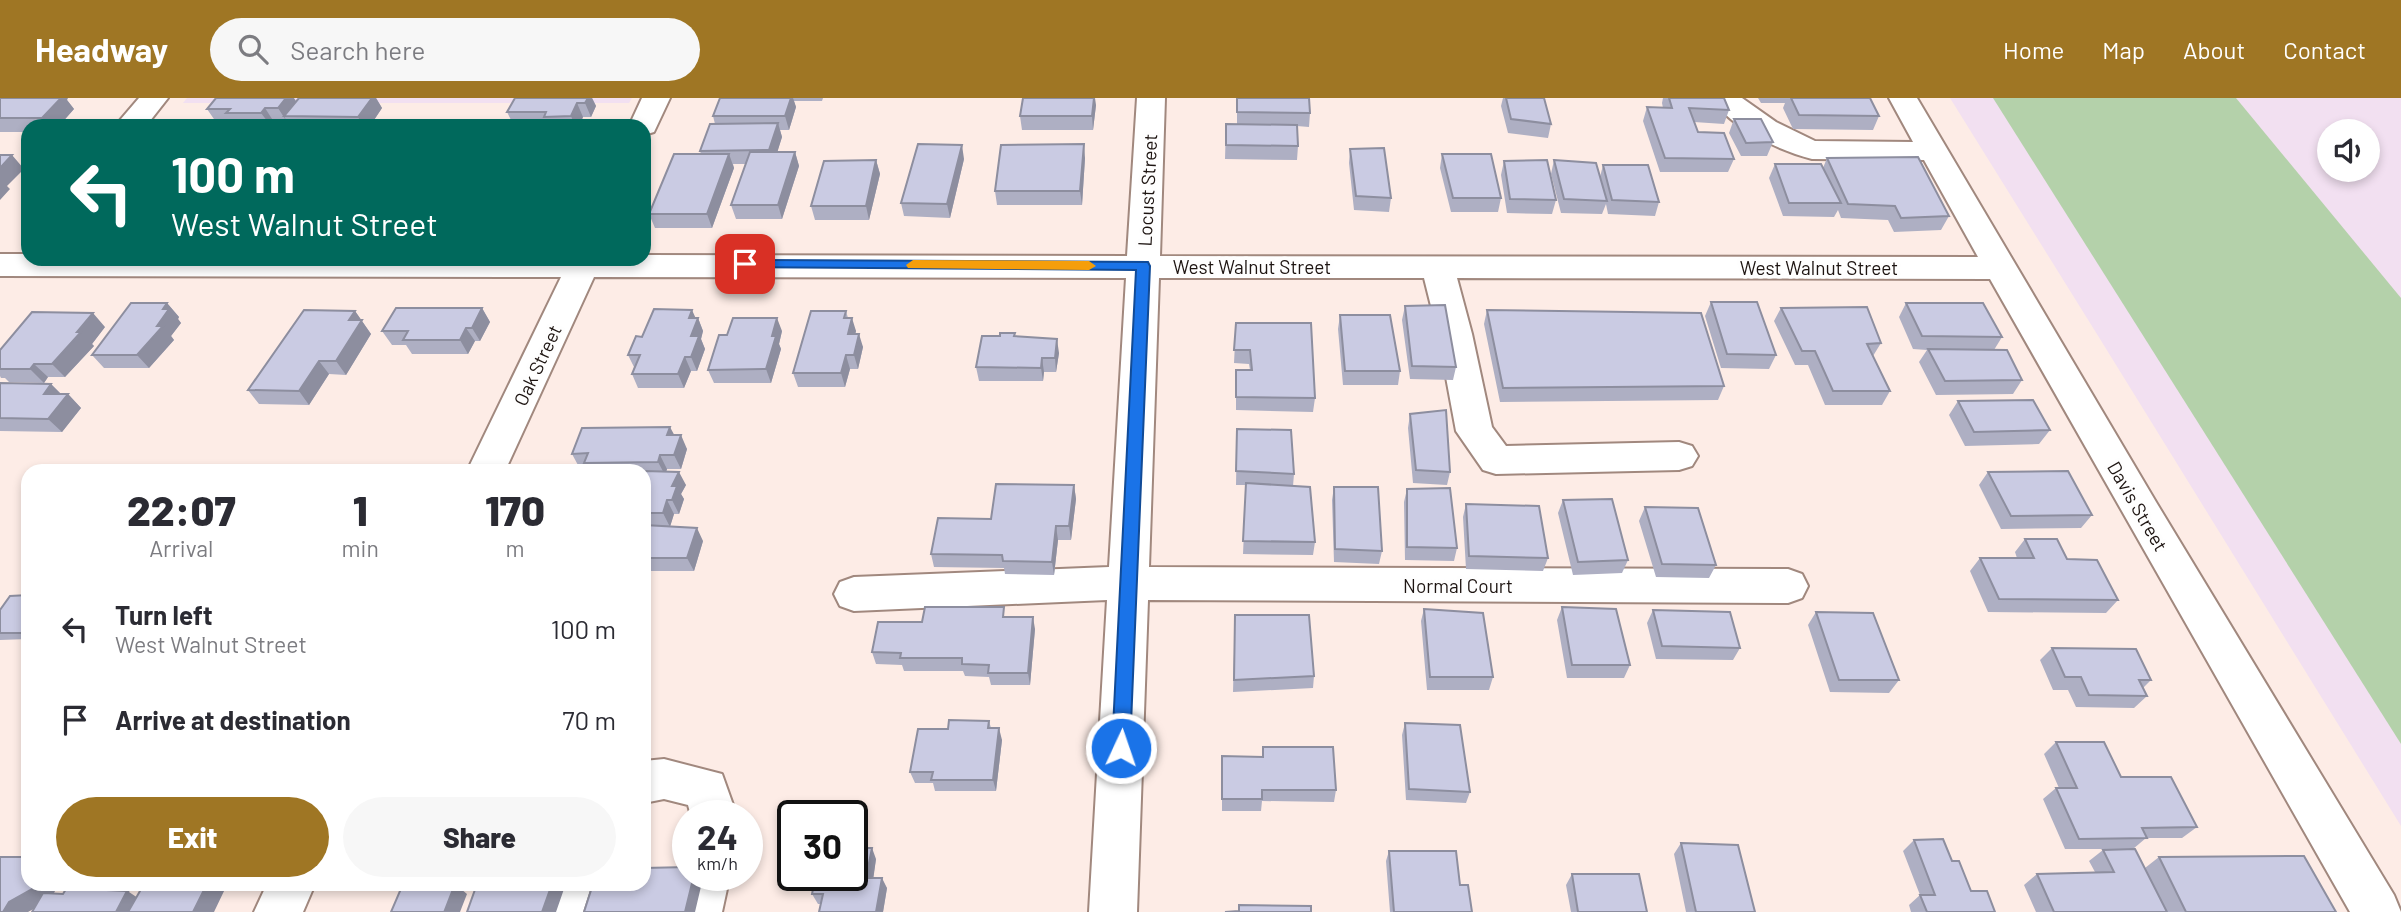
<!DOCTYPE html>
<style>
body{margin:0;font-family:Barlow,sans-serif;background:#f7f7f7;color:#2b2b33;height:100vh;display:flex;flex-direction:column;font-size:26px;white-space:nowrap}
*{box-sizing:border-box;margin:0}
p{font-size:23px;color:#7c7c81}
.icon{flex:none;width:38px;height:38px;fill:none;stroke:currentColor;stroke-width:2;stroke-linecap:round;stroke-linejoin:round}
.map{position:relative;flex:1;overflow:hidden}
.panel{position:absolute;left:21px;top:366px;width:630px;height:427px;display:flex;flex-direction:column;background:#fff;border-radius:21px;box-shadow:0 4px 10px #0003}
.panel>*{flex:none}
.guide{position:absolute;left:21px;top:21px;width:630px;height:147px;border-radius:21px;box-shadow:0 4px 10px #0003;background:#00695c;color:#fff;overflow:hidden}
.controls{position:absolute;left:2317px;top:21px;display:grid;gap:14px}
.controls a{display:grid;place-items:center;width:63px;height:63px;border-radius:50%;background:#fff;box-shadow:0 4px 10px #0003;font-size:35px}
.speed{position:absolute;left:672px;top:702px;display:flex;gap:14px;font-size:35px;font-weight:700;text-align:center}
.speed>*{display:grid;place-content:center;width:91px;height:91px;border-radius:50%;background:#fff;box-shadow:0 4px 10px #0003;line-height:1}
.speed small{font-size:18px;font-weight:400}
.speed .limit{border:4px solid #111;border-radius:10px;background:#fff;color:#111}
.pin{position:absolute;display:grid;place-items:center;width:60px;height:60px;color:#fff;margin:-30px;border-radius:14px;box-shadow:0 4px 10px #0006}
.me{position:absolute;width:77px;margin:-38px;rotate:3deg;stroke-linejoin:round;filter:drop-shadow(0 0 5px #0008)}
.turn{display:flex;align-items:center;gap:24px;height:147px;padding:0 35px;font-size:32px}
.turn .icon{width:91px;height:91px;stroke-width:2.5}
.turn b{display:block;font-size:49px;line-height:60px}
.eta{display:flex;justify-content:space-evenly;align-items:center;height:119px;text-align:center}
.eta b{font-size:42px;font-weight:800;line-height:49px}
.button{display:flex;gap:14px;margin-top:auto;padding:14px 35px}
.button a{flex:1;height:80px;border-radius:42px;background:#9f7624;color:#fff;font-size:28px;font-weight:800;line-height:80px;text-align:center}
.button a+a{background:#f7f7f7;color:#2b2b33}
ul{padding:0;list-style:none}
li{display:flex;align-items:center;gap:21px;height:91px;padding:0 35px}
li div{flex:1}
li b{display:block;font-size:26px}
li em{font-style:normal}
header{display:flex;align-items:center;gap:42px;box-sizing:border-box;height:98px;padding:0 35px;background:#9f7624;color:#fff}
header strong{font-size:33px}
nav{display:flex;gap:38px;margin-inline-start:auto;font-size:24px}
.search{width:490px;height:63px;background:#f7f7f7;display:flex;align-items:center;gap:18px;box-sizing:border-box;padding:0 24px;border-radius:38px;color:#7c7c81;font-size:26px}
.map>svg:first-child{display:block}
</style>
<header>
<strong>Headway</strong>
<div class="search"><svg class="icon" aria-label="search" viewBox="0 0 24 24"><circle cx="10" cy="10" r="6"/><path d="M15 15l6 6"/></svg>Search here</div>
<nav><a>Home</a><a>Map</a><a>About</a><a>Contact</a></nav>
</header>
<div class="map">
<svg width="2401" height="814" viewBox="0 0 2401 814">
<rect width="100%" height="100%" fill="#fdece6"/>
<path fill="#f2e0f1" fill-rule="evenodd" d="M187,0H632L629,5H183Z
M1950,0H2401V728L2100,241ZM2329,33H2368V72H2329Z"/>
<path fill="#b4d1aa" d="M1993,0H2236L2401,200V646Z"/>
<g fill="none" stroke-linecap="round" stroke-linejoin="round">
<g stroke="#a1887e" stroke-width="4">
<path id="minor" d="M139,0H168L146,28H115Z
M642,0H670L654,34L644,37V28H629Z
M1137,0H1165L1160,158L1978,159L1924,62L1812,61C1777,52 1732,30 1711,0H1742L1776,24L1815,43L1913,44L1889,0H1917L2156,404L2394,797L2401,814H2350L1990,181L1457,180L1472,236L1492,329L1506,348L1679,344L1692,348L1698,358L1692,368L1679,372L1496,376L1483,372L1456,333L1438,236L1424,180H1159L1149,469L1788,471L1802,476L1808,488L1802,500L1788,505L1148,502L1137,814H1089L1107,502L854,513L840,508L834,496L840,484L854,479L1109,469L1126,180L594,179L505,373H467L561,179L0,178V156H28V161H644V157L1127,158Z
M664,661L722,676L737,718H691L688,707L664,701L644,705V663Z
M688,764V777H730L722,814H674Z
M267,786H315L303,814H254Z
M544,786H592L583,814H535Z"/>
</g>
<use href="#minor" fill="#fff" fill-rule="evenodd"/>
</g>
<path fill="#aeafc3" d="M0,0L67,2L74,11L59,28H28V34H0Z
M299,0H376L382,10L370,28H291L288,23L274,24L271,28H190L234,27L232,24H216L207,11L296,4Z
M515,0H592L596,8L591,19H583L579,28H514L507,14Z
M720,0H823L822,3H794L796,9L789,32H780L782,39L777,54H795L799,68L782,121H736L731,107L746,66H733L734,70L712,130H655L649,116L701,56L700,53L715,26L713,18Z
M1237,0L1310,15L1309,29L1297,28L1298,48L1297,62L1225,61L1226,26H1237Z
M1503,0H1544L1551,26L1548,40L1508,35L1501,8Z
M1663,0H1724L1729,12L1724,26L1694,24L1698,34L1734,61L1728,74H1660L1643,23L1647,9L1663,10L1662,5Z
M1758,0H1870L1879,18L1873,32L1793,31L1783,10L1785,5H1761Z
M1096,7L1093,32H1022L1020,18Z
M1734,21L1773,44L1767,58H1741L1729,35Z
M1350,51L1391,100L1389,114L1354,112L1349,65Z
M1442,56L1501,100L1498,114H1451L1440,70Z
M1085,60L1082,107H997L995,93Z
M1827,60L1949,118L1941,132L1894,134L1888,122L1841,120L1838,112L1834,119L1783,118L1769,80L1775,66L1823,70Z
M964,61L950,120L904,118L901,105Z
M876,62L880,76L869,122H815L811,108Z
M1554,62L1600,79L1603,67L1659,104L1655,118L1608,116L1606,106L1602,116L1561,115L1551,76Z
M1504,63L1556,102L1552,116L1507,115L1501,77Z
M1711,204L1776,257L1769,271L1721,270L1705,218Z
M167,205L179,219L178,221L181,225L171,238L174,242L149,270H104L92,257Z
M1906,205L2002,239L1994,252L2022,282L2013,296L1936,297L1919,264L1927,252L1913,251L1899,219Z
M1405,208L1456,269L1453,282L1410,281L1402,222Z
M482,210L490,224L480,243H475L468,256H412L406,247H392L382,233Z
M1781,210L1881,245L1873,258L1890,293L1882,307H1825L1808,267H1795L1774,223Z
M1487,212L1724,288L1718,302L1500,304L1484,226Z
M355,213L371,236L346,277L329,276L309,307L259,306L248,292Z
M846,213L848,220L856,233L855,236L863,249L858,271H850L845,289H798L793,275Z
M1340,217L1400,273L1398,287H1343L1338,231Z
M695,220H698L703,233L701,241L705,251L697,273H691L684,290H638L632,276L634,269L628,257L642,239Z
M1236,225L1315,300L1313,314L1236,312V272H1250L1249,266L1234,265Z
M105,229L92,246L94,248L65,279H48L44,285L9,284L5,280H1L0,278V252Z
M782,233L779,246L781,251L771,285H714L708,272Z
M1015,235V238L1059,255L1056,274H1044L1043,283H979L976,269L1000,238Z
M0,285L51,286L61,296H68L81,310L62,334L0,333Z
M1958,303L2050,332L2039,346L1965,348L1949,317Z
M1410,316L1450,374L1447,387L1413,385L1408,330Z
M1237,331L1294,376L1293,388L1315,444L1313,457L1243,456L1246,387H1236Z
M674,337L687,351L681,371H667L666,374L686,387L681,396L684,401L679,416H674L670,428L703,443L694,473H644V373L588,372L586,369H579L572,356Z
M1988,374L2092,417L2081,430L2001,431L1979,387Z
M1074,387L1076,401L1071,442H1058L1054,477L1005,476L1004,470L934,469L931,456L991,421Z
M1334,389L1382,453L1379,466L1334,464L1332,402Z
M1407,391L1457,450L1454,463L1405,462L1404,404Z
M1563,402L1628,462L1622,475L1573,477L1558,415Z
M1466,406L1548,460L1543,473L1466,471L1463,419Z
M1645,409L1716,467L1709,480L1656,479L1639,423Z
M2025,441L2067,461L2118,502L2106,515L1988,514L1970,473L1980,460H2017L2015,454Z
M28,497V541L0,542V512Z
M1562,509L1630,567L1624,580H1567L1557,522Z
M1424,511L1493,579L1489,592H1427L1421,523Z
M1653,512L1740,550L1733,562L1656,561L1647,525Z
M1816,514L1899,582L1889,595L1830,594L1808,527Z
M1235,517L1314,578L1313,590L1233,594Z
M1006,519L1035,531L1030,587H991L989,579L965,578L963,573H904L902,567L876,566L872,554L922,524Z
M2052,550L2151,582L2143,590L2147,598L2134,610L2076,609L2068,592H2053L2040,562Z
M989,623L991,630L1002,642L996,693H935L933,685H915L910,674L948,631Z
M1405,625L1470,694L1466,705L1406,702L1402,637Z
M2056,644L2121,679L2197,729L2182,740H2146L2133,751H2065L2043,701L2056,690H2059L2044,656Z
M1263,649L1336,692L1334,704L1262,703L1261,713H1222V658L1262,659Z
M1914,742L1952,763L1971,793L1995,814H1911L1909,807L1920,797L1903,753Z
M1681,745L1755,814H1686L1674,756Z
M2103,752L2145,770L2159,759L2336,814H2036L2024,787L2037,776L2095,774L2089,763Z
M1389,753L1472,814H1390L1386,763Z
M876,761L873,780L887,790L883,814H819L821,806H818L812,796Z
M1572,776L1647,814H1571L1566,787Z"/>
<path fill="#8d8e9f" d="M60,0H68L67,2L74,11L59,28H49L42,20Z
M286,0H294L299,8L284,18L287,24L278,10Z
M372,0H376L382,10L370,28H363L358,19Z
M588,0H592L596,8L591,19L585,5Z
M791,0H793L796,9L789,32L785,18Z
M1094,0H1095L1096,7L1093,32L1092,18Z
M577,5L583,19L579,28H575L571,18Z
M265,10L274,24L271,28L261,15Z
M778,25L782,39L774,65L769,52Z
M1084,46L1085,60L1082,107L1080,93Z
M962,47L964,61L950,120L947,106Z
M795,54L799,68L782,121L778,107Z
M729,56L734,70L712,130L707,116Z
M12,57L24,71L7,88L10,91L0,102V70Z
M876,62L880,76L869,122L866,108Z
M167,205L179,219L178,221L181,225L171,238L174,242L149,270L137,257Z
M482,210L490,224L480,243L472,230Z
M692,212L697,223L698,220L703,233L701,241L705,251L697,273L691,259L689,220Z
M355,213L371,236L346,277L336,263L349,222Z
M93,215L105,229L92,246L94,248L65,279L52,266Z
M777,220L782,233L779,246L781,251L771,285L766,271L772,238Z
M852,220L856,233L852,249L848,236Z
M466,230L475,243L468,256L460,242Z
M859,236L863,249L858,271L854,257Z
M1057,241L1059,255L1056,274L1055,260Z
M846,257L850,271L845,289L841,275Z
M685,259L691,273L684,290L678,276Z
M1042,260L1044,274L1043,283L1041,270Z
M319,263L329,276L309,307L299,293Z
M34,266L48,279L44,285L30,271Z
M51,286L65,300L68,296L81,310L62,334L48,321L44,296Z
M670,329L677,342L667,337Z
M681,337L687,351L681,371L674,357Z
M660,357L667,371L665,377L658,364Z
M679,374L686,387L681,396L684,401L679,416L672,402V388Z
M1074,387L1076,401L1071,442L1069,428Z
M667,402L674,416L670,429L663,415Z
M1056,428L1058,442L1054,477L1052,464Z
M697,430L703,443L694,473L687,460Z
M1033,519L1035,531L1030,587L1028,575Z
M999,630L1002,642L996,693L993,682Z
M872,750L876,761L872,790L866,780Z
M694,777H701L703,780L695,814H685Z
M882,780L887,790L883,814H876Z
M35,786H59L50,802L28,814H3L9,804Z
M111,786H134L129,794L144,804L138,814H116L108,792Z
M207,786H217L225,791L214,814H193Z
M455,786L467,796L460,814H447L445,812Z
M552,786H558L564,791L556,814H542Z"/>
<path fill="#cacbe3" stroke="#8d8e9f" stroke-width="2" d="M0,0H61L42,20H0Z
M216,0H286L278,10H265L261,15H226L230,11H207Z
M299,0H372L358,19L284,18Z
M515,0H588L585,5H577L571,18L544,19L546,14H507Z
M720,0H791L785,18H713Z
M1023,0H1094L1092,18H1020Z
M1237,0H1309L1310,15L1237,14Z
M1506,0H1544L1551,26L1511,21Z
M1669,0H1724L1729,12L1689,10L1698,34L1724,35L1734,61L1665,60L1647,9L1672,10Z
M1791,0H1870L1879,18L1799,17Z
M1734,21H1761L1773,44L1746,45Z
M778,25L769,52L700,53L710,26Z
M1226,26L1297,27L1298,48L1226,47Z
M191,27L262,28H190Z
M918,46L962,47L947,106L901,105Z
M1084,46L1080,93H995L1001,47Z
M1384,50L1391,100L1356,98L1350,51Z
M750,54H795L778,107H731Z
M674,56H729L707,116H649Z
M1442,56H1491L1501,100H1453Z
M0,57H12L0,70Z
M1918,59L1949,118L1901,120L1895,108L1848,106L1827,60Z
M876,62L866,108H811L824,63Z
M1547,62L1556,102L1510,101L1504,63Z
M1554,62L1596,65L1607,103L1564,101Z
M1775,66H1821L1841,105H1789Z
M1603,67H1648L1659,104L1612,102Z
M1711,204H1757L1776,257L1727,256Z
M131,205H167L163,211H169L157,228H163L137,257H92Z
M1906,205H1983L2002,239L1922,238Z
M1445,207L1456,269L1412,268L1405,208Z
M1867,209L1881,245L1867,246L1890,293H1833L1815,253H1802L1781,210Z
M396,210H482L472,230H466L460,242H403L408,233H382Z
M654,211L692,212L689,220H698L691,238H699L691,259H685L678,276H632L640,257H628L636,238L642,239Z
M304,212L355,213L349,222H362L336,263H319L299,293L248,292Z
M1487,212L1701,215L1724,288L1503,290Z
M811,213H846L844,220H852L848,236H859L854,257H846L841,275H793Z
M32,214L93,215L77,234H81L52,266H34L30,271H0V252Z
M1340,217H1390L1400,273H1345Z
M733,220H777L772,238H776L766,271L708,272L719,237H727Z
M1236,225H1311L1315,300L1236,299V272H1252L1250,252H1234Z
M1000,235H1015L1014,238L1057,241L1055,260H1042L1041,270L976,269L982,238H1000Z
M1928,251L2007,252L2022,282L1945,283Z
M0,285L51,286L44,296H68L48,321L0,320Z
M2033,302L2050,332L1974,334L1958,303Z
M1446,312L1450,374L1416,372L1410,316Z
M670,329L667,337H681L674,357H660L658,364L584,365L588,355L572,356L582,330Z
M1237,331L1291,332L1294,376L1236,373Z
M644,373L679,374L672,388H677L672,402H667L663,415H644Z
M2068,373L2092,417L2011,418L1988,374Z
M1246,385L1310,389L1315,444L1243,443Z
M996,386L1074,387L1069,428H1056L1052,464L1003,463L1002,457L931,456L938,420L991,421Z
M1334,389H1378L1382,453L1335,451Z
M1450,390L1457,450L1407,449V391Z
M1612,401L1628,462L1578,464L1563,402Z
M1466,406L1539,408L1548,460L1469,458Z
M1645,409L1698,410L1716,467L1662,466Z
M644,427L697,430L687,460H644Z
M2025,441H2057L2067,461L2097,462L2118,502L1999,501L1980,460H2034Z
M28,497V535H0V512L10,498Z
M925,509H1004L1003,519H1033L1028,575H988L989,567L962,566V560H900L901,555L872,554L878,524H922Z
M1562,509L1616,511L1630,567H1572Z
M1424,511L1483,515L1493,579H1430Z
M1653,512L1730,514L1740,550L1662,548Z
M1816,514L1873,515L1899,582H1839Z
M1235,517H1309L1314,578L1234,582Z
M2052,550L2136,551L2151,582H2139L2147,598L2089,597L2081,579H2065Z
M949,622L989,623L988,630H999L993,682H931L933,674H910L918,631H948Z
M1405,625L1460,627L1470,694L1409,691Z
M2056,644H2104L2121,679H2171L2197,729L2142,730L2147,740L2079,741L2056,690H2077Z
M1263,649H1333L1336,692H1262V701H1222V658L1263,659Z
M1943,741L1952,763H1959L1971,793H1987L1995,814H1927L1920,797H1935L1914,742Z
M1681,745L1738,747L1755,814H1696Z
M852,750H872L866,780H882L876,814H819L823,796H812L816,777H852Z
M2135,751L2167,814H2054L2037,776L2114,774L2103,752Z
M1389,753H1456L1460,787H1468L1472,814H1394Z
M2304,758L2336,814H2186L2159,759Z
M0,759H28V786H35L32,791L9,804L3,814H0Z
M688,769V777H694L685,814H584L593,786H644V770Z
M1572,776H1639L1647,814H1578Z
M69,786H111L108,792L127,793L116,814H32L43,795L63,796Z
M144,786H207L193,814H128Z
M403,786H455L445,812H453L452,814H391Z
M477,786H552L542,814H467Z
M1239,807L1311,808V814H1225L1239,813Z"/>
<path fill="#1a73e8" stroke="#114b97" stroke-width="2" d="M745,162L1148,164L1150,168L1130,650L1127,655L1121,658L1114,655L1112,650L1136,172L740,169V163Z"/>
<path fill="#f59e0b" d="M913,162L1089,163L1096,168L1089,172L908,170L906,167Z"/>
<g text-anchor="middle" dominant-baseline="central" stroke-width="7" stroke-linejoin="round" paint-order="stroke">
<g font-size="19" fill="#1d1411" stroke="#fefefe">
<text transform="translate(1147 92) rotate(-87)">Locust Street</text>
<text x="1252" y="168">West Walnut Street</text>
<text x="1819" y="169">West Walnut Street</text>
<text transform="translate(537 267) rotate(-65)">Oak Street</text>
<text transform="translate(2138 408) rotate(60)">Davis Street</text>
<text x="1458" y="487">Normal Court</text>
</g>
</g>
</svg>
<div class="controls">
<a><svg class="icon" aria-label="sound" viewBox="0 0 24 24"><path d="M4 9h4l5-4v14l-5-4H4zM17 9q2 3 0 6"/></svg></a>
</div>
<div class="speed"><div>24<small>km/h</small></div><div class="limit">30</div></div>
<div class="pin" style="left:745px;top:166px;background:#d93025"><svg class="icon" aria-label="arrive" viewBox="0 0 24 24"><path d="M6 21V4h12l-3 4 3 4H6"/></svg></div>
<svg class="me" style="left:1121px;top:650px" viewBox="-20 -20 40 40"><circle r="17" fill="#1a73e8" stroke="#fff" stroke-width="3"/><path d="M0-11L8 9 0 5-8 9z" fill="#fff"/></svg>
<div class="guide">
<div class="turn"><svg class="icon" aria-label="left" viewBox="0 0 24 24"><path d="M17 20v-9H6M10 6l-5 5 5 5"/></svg><div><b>100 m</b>West Walnut Street</div></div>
</div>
<section class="panel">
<div class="eta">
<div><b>22:07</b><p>Arrival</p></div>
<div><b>1</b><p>min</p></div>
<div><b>170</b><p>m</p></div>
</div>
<ul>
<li><svg class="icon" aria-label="left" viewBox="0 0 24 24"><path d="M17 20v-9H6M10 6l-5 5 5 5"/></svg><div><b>Turn left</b><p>West Walnut Street</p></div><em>100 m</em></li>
<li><svg class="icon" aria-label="arrive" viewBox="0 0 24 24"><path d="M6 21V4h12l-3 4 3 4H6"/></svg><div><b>Arrive at destination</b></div><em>70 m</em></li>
</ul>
<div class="button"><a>Exit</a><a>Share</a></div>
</section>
</div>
